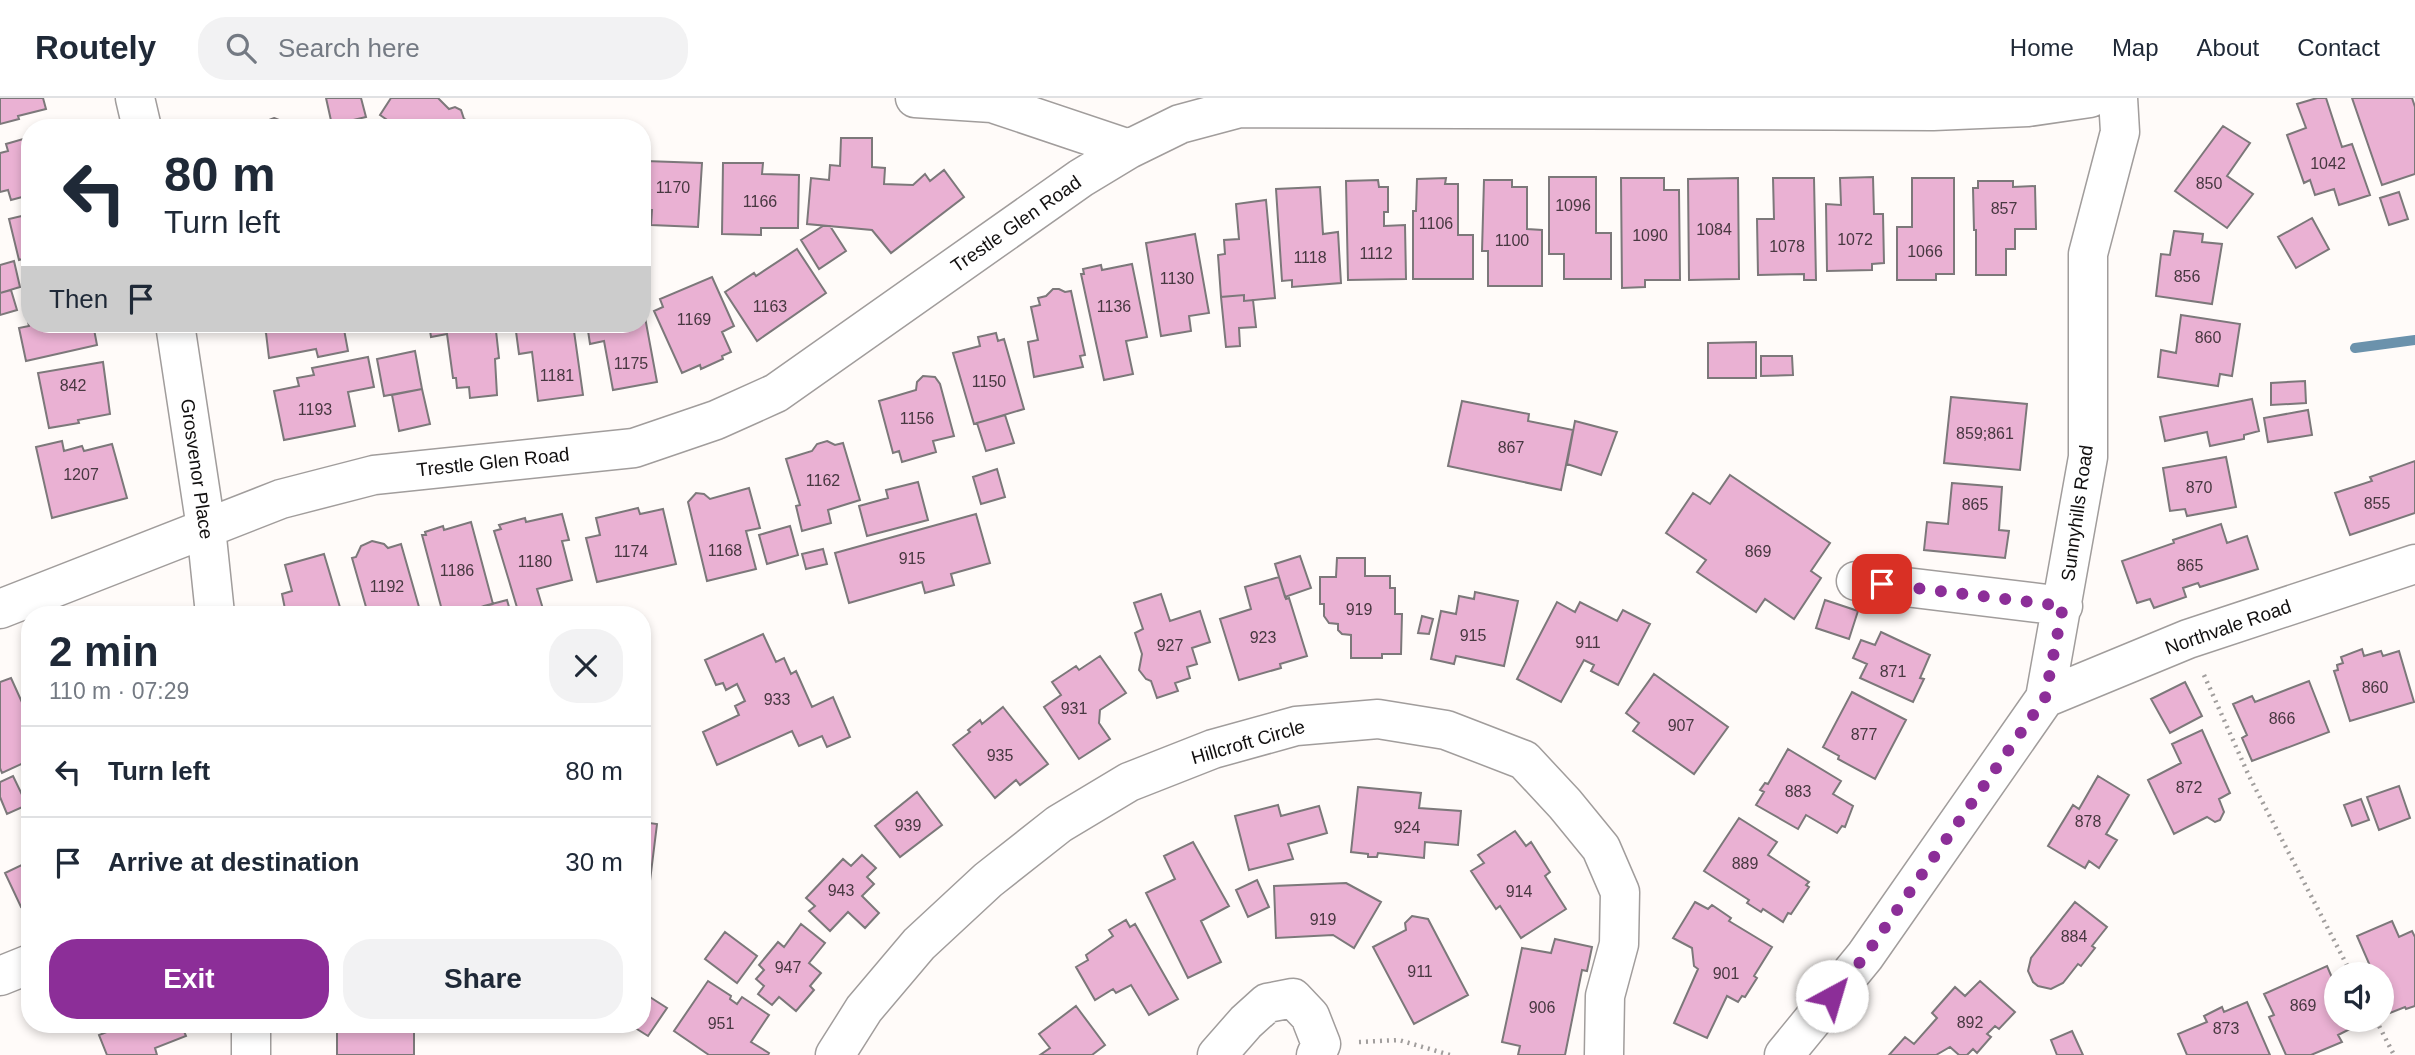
<!DOCTYPE html>
<meta charset="utf-8">
<style>
body{margin:0;font-family:Helvetica,sans-serif;background:#f2f2f3;color:#1f2937;height:100vh;display:flex;flex-direction:column;font-size:26px;white-space:nowrap}
*{box-sizing:border-box;margin:0}
p{font-size:23px;color:#747a83}
.icon{flex:none;width:38px;height:38px;fill:none;stroke:currentColor;stroke-width:2;stroke-linecap:round;stroke-linejoin:round}
.map{position:relative;flex:1;overflow:hidden}
.details{position:absolute;left:21px;top:508px;width:630px;height:427px;display:flex;flex-direction:column;background:#fff;border-radius:28px;box-shadow:0 4px 10px #0003}
.details>*{flex:none}
.top-card{position:absolute;left:21px;top:21px;width:630px;height:214px;border-radius:28px;box-shadow:0 4px 10px #0003;background:#fff;color:#1f2937;overflow:hidden}
.fabs{position:absolute;left:2324px;top:864px;display:grid;gap:14px}
.fabs a{display:grid;place-items:center;width:70px;height:70px;border-radius:50%;background:#fff;box-shadow:0 4px 10px #0003;font-size:35px}
.pin{position:absolute;display:grid;place-items:center;width:60px;height:60px;color:#fff;margin:-30px;border-radius:14px;box-shadow:0 4px 10px #0006}
.me{position:absolute;width:77px;margin:-38px;rotate:39deg;stroke-linejoin:round;filter:drop-shadow(0 0 5px #0008)}
.turn{display:flex;align-items:center;gap:24px;height:147px;padding:0 28px;font-size:32px}
.turn .icon{width:91px;height:91px;stroke-width:2.5}
.turn b{display:block;font-size:49px;line-height:60px}
.then{display:flex;align-items:center;height:66px;padding:0 28px;background:#0003;gap:14px;font-size:26px}
.round{display:grid;place-items:center;flex:none;width:74px;height:74px;border-radius:28px;background:#f2f2f3}
.head{display:flex;align-items:center;justify-content:space-between;height:119px;padding:0 28px}
h1{font-size:42px;font-weight:700;line-height:52px}
.primary-button{display:flex;gap:14px;margin-top:auto;padding:14px 28px}
.primary-button a{flex:1;height:80px;border-radius:28px;background:#8c2e98;color:#fff;font-size:28px;font-weight:700;line-height:80px;text-align:center}
.primary-button a+a{background:#f2f2f3;color:#1f2937}
ul{padding:0;list-style:none}
li{display:flex;align-items:center;gap:21px;height:91px;padding:0 28px;border-top:2px solid #e0e1e3}
li div{flex:1}
li b{display:block;font-size:26px}
li em{font-style:normal}
header{display:flex;align-items:center;gap:42px;box-sizing:border-box;height:98px;padding:0 35px;background:#fff;border-bottom:2px solid #e0e1e3}
header strong{font-size:33px}
nav{display:flex;gap:38px;margin-inline-start:auto;font-size:24px}
.search{width:490px;height:63px;background:#f2f2f3;display:flex;align-items:center;gap:18px;box-sizing:border-box;padding:0 24px;border-radius:28px;color:#747a83;font-size:26px}
.map>svg:first-child{display:block}
</style>
<header>
<strong>Routely</strong>
<div class="search"><svg class="icon" aria-label="search" viewBox="0 0 24 24"><circle cx="10" cy="10" r="6"/><path d="M15 15l6 6"/></svg>Search here</div>
<nav><a>Home</a><a>Map</a><a>About</a><a>Contact</a></nav>
</header>
<div class="map">
<svg width="2415" height="957" viewBox="0 0 2415 957">
<rect width="100%" height="100%" fill="#fffbf9"/>
<g fill="none" stroke-linecap="round" stroke-linejoin="round">
<path stroke="#6b92ac" stroke-width="10" d="M2355,250L2415,242"/>
</g>
<path fill="#eab1d3" stroke="#7c787a" stroke-width="2" d="M0,0H43L46,11L18,18L19,21L0,26Z
M326,0H361L366,19L332,27Z
M391,0H438L449,11L455,9L461,12L464,21L468,23L463,30H399L380,17Z
M2317,0H2326L2342,49L2352,46L2370,97L2339,107L2334,91L2315,97L2310,82L2304,85L2287,37L2306,30L2297,6Z
M2352,0H2412L2415,9V76L2382,87Z
M274,20L282,23L286,29L304,25L305,30H262L266,23Z
M2223,28L2250,45L2227,78L2253,96L2227,130L2175,93Z
M30,39V108H29L26,98L11,102L8,92L0,94V55L8,53L6,46Z
M841,40H872V69L885,70L884,86L913,87L925,76L930,83L944,72L964,99L891,155L872,132L807,126L811,80L829,82L830,67L840,68Z
M645,63L702,65L698,129L651,127L652,112H644Z
M723,65H763L762,76L799,77L798,130H761V137L722,136Z
M1549,79H1596V135H1611V181H1564V156H1549Z
M1873,79L1874,116H1883L1884,165L1872,166V172L1827,173L1826,106L1841,107L1840,80Z
M1446,80L1445,86H1458V137H1473V181H1413V113H1416L1417,81Z
M1621,80H1664V92H1679L1680,182H1645V189L1622,190Z
M1738,80L1739,181L1689,182L1688,81Z
M1773,80H1814L1816,182H1804V176L1758,177L1757,121H1774Z
M1912,80H1954V176H1936V182H1897V129H1912Z
M1378,82L1379,89H1388V114H1384V128L1405,127L1406,181L1348,182L1346,83Z
M1484,82H1512V89H1527V131L1542,132V188H1488V153H1482Z
M1978,83H2013V89L2035,88L2036,131H2015V151H2006V177H1976V132H1974L1973,90H1978Z
M1320,89L1323,136L1338,134L1341,185L1292,189V182L1282,183L1276,91Z
M2399,94L2408,121L2389,127L2380,100Z
M1266,102L1275,200L1244,203V197L1221,199L1218,157L1225,156L1224,142L1239,141L1236,106Z
M30,116V159L19,162L9,121Z
M2312,120L2329,151L2296,170L2278,139Z
M823,128H830L846,153L819,171L801,142Z
M2174,133L2203,136L2202,144L2222,146L2212,206L2156,198L2161,156L2170,157Z
M1195,136L1209,215L1189,218L1191,233L1161,238L1146,145Z
M797,151L826,195L757,243L725,194L754,175L756,178Z
M14,163L20,189L0,195V167Z
M1132,166L1147,239L1126,243L1133,276L1104,282L1081,176H1084L1083,171L1101,167L1102,172Z
M712,179L734,228L722,234L731,254L722,258L723,261L701,271L700,267L682,275L654,213L663,209L660,201Z
M1053,191H1059L1065,194L1071,193L1085,257L1080,258L1083,269L1034,279L1028,244L1038,242L1031,209L1040,207L1038,200L1046,198Z
M11,192L17,212L0,217V195Z
M1244,197V203L1253,202L1256,229L1239,230L1240,248L1226,249L1221,199Z
M642,203L657,284L613,292L604,243L590,246L587,226H642Z
M30,209V226H93L97,247L26,263L19,230L29,228L25,210Z
M2181,217L2240,226L2232,278L2220,276L2218,288L2158,279L2161,252L2176,255Z
M257,226H343L348,253L318,259L316,251L269,260L266,235Z
M429,226H490L491,234L496,233L499,260L495,261L497,297L470,300L469,289L457,290L456,280H453L447,236L431,239Z
M515,226H573L583,297L538,303L532,254L519,256Z
M996,235L998,243L1004,241L1024,311L974,326L953,255L980,248L978,239Z
M1756,244V280H1708V245Z
M415,253L422,291L384,298L377,261Z
M1761,258H1792L1793,277L1761,278Z
M368,259L374,289L348,294L355,328L284,342L274,293L299,288L297,280L314,277L312,270Z
M103,264L110,316L78,322L79,325L49,330L38,275Z
M923,278L935,279L940,286L954,338L933,343L936,354L902,364L899,353L893,355L879,303L916,292L917,284Z
M2305,283L2306,305L2271,307V285Z
M422,291L430,326L399,333L392,297Z
M1951,299L2027,306L2020,372L1944,365Z
M2252,301L2259,333L2244,337V341L2210,348L2207,334L2165,343L2160,319Z
M1462,303L1529,316L1528,323L1573,332L1561,392L1448,368Z
M2308,312L2312,337L2268,344L2264,320Z
M1005,317L1014,345L986,353L977,325Z
M1575,323L1617,334L1601,377L1567,366Z
M62,343L64,353L82,348L84,353L112,346L127,400L52,420L36,349Z
M827,343L835,347L843,345L860,402L828,412L831,425L802,433L796,408L800,407L786,361L812,353L817,346Z
M2226,359L2236,409L2187,418L2185,411L2170,413L2163,370Z
M2415,363V415L2350,437L2335,395L2372,383L2370,379Z
M997,371L1005,399L981,406L973,379Z
M1730,377L1830,445L1811,473L1821,480L1794,521L1765,501L1756,514L1697,474L1706,462L1666,435L1693,395L1710,406Z
M918,384L928,422L867,438L859,408L888,400L886,392Z
M1952,385L2002,389L1999,432L2009,433L2005,460L1924,452L1927,424L1948,426Z
M749,390L760,430L746,433L756,471L707,483L688,404L696,395L704,396L710,401Z
M638,410L640,416L663,411L676,466L597,484L586,440L600,437L596,420Z
M562,416L569,442L562,443L572,482L537,491L543,511L519,516L494,433L501,431L499,427L525,420L526,424Z
M976,416L990,465L951,476L954,487L925,495L922,484L849,505L835,455Z
M471,424L493,506L473,511L475,516H443L422,437H426L425,434L443,428L444,432Z
M2221,426L2227,445L2247,438L2258,471L2200,489L2198,485L2183,490L2186,499L2154,510L2150,501L2137,505L2122,463L2174,445L2173,442Z
M790,428L798,457L767,466L759,437Z
M372,443L384,446L388,450L401,446L421,516H368L352,460L356,459L361,448Z
M823,451L827,466L806,471L802,456Z
M324,456L342,516H286L282,496L292,493L285,467Z
M1300,458L1311,490L1285,499L1275,466Z
M1337,460H1365V478H1390V490H1395V516H1402L1401,556H1382V560H1351V537L1342,536L1338,532V526L1329,525L1324,518V506H1320V479H1336Z
M1279,479L1286,501L1289,500L1307,558L1280,566L1281,570L1239,582L1220,521L1251,511L1245,489Z
M1475,494L1518,503L1504,568L1456,558L1454,566L1431,561L1441,513L1456,516L1459,498L1474,501Z
M1161,496L1170,523L1200,513L1210,544L1192,550L1197,566L1187,569L1190,580L1175,585L1178,593L1157,600L1151,583L1146,581L1139,572L1142,556L1135,535L1143,531L1134,505Z
M507,502L511,516H487L484,508Z
M1825,502L1858,513L1849,541L1816,530Z
M1557,504L1575,514L1580,504L1617,523L1623,512L1650,526L1618,587L1591,573L1594,567L1584,562L1561,604L1517,581Z
M1422,518L1433,521L1429,536L1418,535Z
M1881,534L1930,557L1920,580L1924,581L1913,604L1860,580L1867,566L1853,560L1861,542L1875,547Z
M763,536L776,564L784,560L791,576L796,573L812,609L833,599L850,639L827,649L822,638L799,648L792,633L717,667L703,634L739,617L735,608L745,603L737,586L726,592L723,585L716,587L705,562Z
M2362,551L2364,558L2381,553L2383,558L2399,553L2414,604L2350,623L2334,573L2338,572L2337,567L2343,565L2341,559Z
M1100,558L1126,595L1100,612L1099,625L1110,641L1079,661L1044,609L1061,597L1052,584L1076,568L1079,572Z
M1654,576L1728,629L1694,676L1633,633L1639,625L1626,615Z
M11,580L30,622V662L2,675L0,670V584Z
M2309,583L2329,634L2252,663L2242,640L2247,637L2233,606L2252,598L2255,604Z
M2185,584L2202,618L2170,635L2151,601Z
M1852,594L1906,622L1875,681L1838,661L1839,658L1823,649Z
M1003,609L1048,666L1020,687L1016,682L995,700L953,647L970,634L968,632L980,622L982,626Z
M2202,632L2230,695L2219,701L2224,714L2220,722L2215,724L2207,719L2174,736L2148,682L2181,665L2172,646Z
M1788,651L1841,683L1833,696L1853,708L1845,729L1842,728L1837,735L1806,717L1798,731L1756,707L1764,694L1760,692L1765,685L1768,686Z
M13,678L27,707L7,716L0,699V684Z
M2098,678L2129,697L2106,736L2117,742L2099,770L2089,763L2085,770L2048,748L2073,707L2079,711Z
M2399,688L2410,720L2379,732L2367,699Z
M1358,689L1421,695L1419,710L1461,713L1458,747L1425,744L1424,760L1378,755L1377,759H1368V756L1351,754Z
M917,694L942,727L900,759L875,728Z
M2361,701L2369,722L2352,728L2344,707Z
M1278,707L1281,718L1319,708L1327,735L1288,746L1293,761L1249,772L1235,718Z
M1739,720L1777,744L1768,757L1809,784L1806,787L1809,789L1791,816L1788,815L1783,824L1763,811L1761,814L1747,805L1749,802L1704,773Z
M642,724L657,726L647,807L642,806Z
M1515,733L1526,748L1531,744L1550,774L1545,778L1566,811L1521,840L1500,808L1496,811L1471,773L1484,765L1478,757Z
M1193,744L1229,808L1201,823L1221,864L1188,880L1146,795L1175,781L1164,758Z
M862,757L876,770L867,779L874,786L862,798L879,815L865,830L848,814L830,833L809,813L815,808L806,800L843,761L851,768Z
M30,763V805L21,809L5,775Z
M1257,782L1269,809L1248,819L1236,792Z
M1346,785L1381,804L1354,850L1333,837L1276,840L1274,788Z
M1695,804L1708,811L1712,807L1731,820L1729,823L1772,849L1754,878L1757,880L1745,899L1742,898L1738,904L1727,898L1707,940L1674,925L1698,871L1694,868L1692,850L1673,840Z
M2075,804L2107,829L2092,848L2095,850L2081,868L2078,866L2063,885L2051,891L2038,888L2033,884L2028,873L2031,860Z
M1412,818L1428,821L1468,897L1414,926L1373,849L1406,832L1405,825Z
M1126,822L1130,829L1135,826L1178,901L1149,917L1131,887L1116,895L1113,891L1095,902L1076,869L1088,862L1086,857L1113,838L1109,832Z
M2392,823L2399,839L2412,833L2415,839V908L2406,911L2405,909L2390,915L2382,895V877H2374L2357,838Z
M801,826L825,845L809,865L821,875L810,888L814,892L796,913L779,899L772,907L758,896L764,888L756,881L764,872L759,867L778,844L784,849Z
M725,834L757,858L737,885L705,861Z
M1555,841L1592,849L1587,873L1582,872L1565,957H1518L1520,948L1502,944L1522,850L1551,855Z
M2327,868L2336,889V922H2346L2350,931L2338,937L2342,944L2311,957H2286L2269,919L2274,917L2264,896Z
M708,883L731,898L730,901L737,906L742,899L769,917L751,944L769,955L768,957H709L674,933Z
M1980,883L2015,914L1999,931L1995,928L1987,936L1991,939L1977,955L1973,951L1967,957H1959L1950,949L1936,957H1889L1905,939L1914,946L1937,920L1932,915L1955,889L1965,898Z
M642,894L667,910L648,938L629,926H642Z
M2247,904L2270,957H2187L2178,936L2207,924L2204,918L2222,909L2224,914Z
M1076,908L1105,947L1092,957H1040L1050,950L1039,936Z
M110,926H181L186,938L155,950L157,957H107L99,937L112,932Z
M337,926H414V957H337Z
M2072,933L2083,957H2057L2051,942Z"/>
<g fill="none" stroke-linecap="round" stroke-linejoin="round">
<g stroke="#a19d9c" stroke-width="41">
<path id="minor" d="M135,0L142,30
M915,0L992,5L1129,51
M175,226L206,430L215,516
M1856,483L2063,508
M0,511L281,401L374,377L634,350L716,322L776,295L1081,80L1129,51L1180,26L1240,10L1933,13L2028,9L2090,0
M2045,600L2188,541L2415,466
M0,878L30,866
M251,926V957
M835,957L864,911L919,846L988,782L1059,726L1129,684L1213,651L1296,628L1378,621L1446,632L1524,662L1565,706L1601,750L1620,794L1619,846L1605,898L1604,957
M1217,957L1246,924L1267,905L1293,900L1310,918L1321,946L1316,957
M1784,957L1865,858L2045,600L2088,359V156L2120,34L2118,0"/>
</g>
<path stroke="#a19e9d" stroke-width="4.5" stroke-dasharray="2 5" stroke-linecap="butt" d="M2204,577L2249,678L2352,877
M2376,922L2394,957
M1359,944L1399,942L1450,957"/>
<use href="#minor" stroke="#fff" stroke-width="38"/>
</g>
<g fill="none" stroke-linecap="round" stroke-linejoin="round">
<path stroke="#8c2e98" stroke-width="12" stroke-dasharray="0 21.6" d="M1832,898L1865,858L2045,600L2063,508L1882,486"/>
</g>
<g text-anchor="middle" dominant-baseline="central" stroke-width="7" stroke-linejoin="round" paint-order="stroke">
<g font-size="16" fill="#483841">
<text x="2328" y="65">1042</text>
<text x="2209" y="85">850</text>
<text x="673" y="89">1170</text>
<text x="760" y="103">1166</text>
<text x="1573" y="107">1096</text>
<text x="2004" y="110">857</text>
<text x="1436" y="125">1106</text>
<text x="1714" y="131">1084</text>
<text x="1650" y="137">1090</text>
<text x="1855" y="141">1072</text>
<text x="1512" y="142">1100</text>
<text x="1787" y="148">1078</text>
<text x="1925" y="153">1066</text>
<text x="1376" y="155">1112</text>
<text x="1310" y="159">1118</text>
<text x="2187" y="178">856</text>
<text x="1177" y="180">1130</text>
<text x="770" y="208">1163</text>
<text x="1114" y="208">1136</text>
<text x="694" y="221">1169</text>
<text x="2208" y="239">860</text>
<text x="631" y="265">1175</text>
<text x="557" y="277">1181</text>
<text x="989" y="283">1150</text>
<text x="73" y="287">842</text>
<text x="315" y="311">1193</text>
<text x="917" y="320">1156</text>
<text x="1985" y="335">859;861</text>
<text x="1511" y="349">867</text>
<text x="81" y="376">1207</text>
<text x="823" y="382">1162</text>
<text x="2199" y="389">870</text>
<text x="2377" y="405">855</text>
<text x="1975" y="406">865</text>
<text x="725" y="452">1168</text>
<text x="631" y="453">1174</text>
<text x="1758" y="453">869</text>
<text x="912" y="460">915</text>
<text x="535" y="463">1180</text>
<text x="2190" y="467">865</text>
<text x="457" y="472">1186</text>
<text x="387" y="488">1192</text>
<text x="1359" y="511">919</text>
<text x="1473" y="537">915</text>
<text x="1263" y="539">923</text>
<text x="1588" y="544">911</text>
<text x="1170" y="547">927</text>
<text x="1893" y="573">871</text>
<text x="2375" y="589">860</text>
<text x="777" y="601">933</text>
<text x="1074" y="610">931</text>
<text x="2282" y="620">866</text>
<text x="1681" y="627">907</text>
<text x="1864" y="636">877</text>
<text x="1000" y="657">935</text>
<text x="2189" y="689">872</text>
<text x="1798" y="693">883</text>
<text x="2088" y="723">878</text>
<text x="908" y="727">939</text>
<text x="1407" y="729">924</text>
<text x="1745" y="765">889</text>
<text x="841" y="792">943</text>
<text x="1519" y="793">914</text>
<text x="1323" y="821">919</text>
<text x="2074" y="838">884</text>
<text x="788" y="869">947</text>
<text x="1420" y="873">911</text>
<text x="1726" y="875">901</text>
<text x="2303" y="907">869</text>
<text x="1542" y="909">906</text>
<text x="1970" y="924">892</text>
<text x="721" y="925">951</text>
<text x="2226" y="930">873</text>
</g>
<g font-size="19" fill="#121010" stroke="#fff">
<text transform="translate(1016 126) rotate(-35)">Trestle Glen Road</text>
<text transform="translate(493 364) rotate(-6)">Trestle Glen Road</text>
<text transform="translate(197 371) rotate(82)">Grosvenor Place</text>
<text transform="translate(2077 415) rotate(-82)">Sunnyhills Road</text>
<text transform="translate(2228 529) rotate(-19)">Northvale Road</text>
<text transform="translate(1248 644) rotate(-16)">Hillcroft Circle</text>
</g>
</g>
</svg>
<div class="fabs">
<a><svg class="icon" aria-label="sound" viewBox="0 0 24 24"><path d="M4 9h4l5-4v14l-5-4H4zM17 9q2 3 0 6"/></svg></a>
</div>
<div class="pin" style="left:1882px;top:486px;background:#d93025"><svg class="icon" aria-label="arrive" viewBox="0 0 24 24"><path d="M6 21V4h12l-3 4 3 4H6"/></svg></div>
<svg class="me" style="left:1832px;top:898px" viewBox="-20 -20 40 40"><circle r="19" fill="#fff"/><path d="M0-13L10 11 0 6-10 11z" fill="#8c2e98"/></svg>
<div class="top-card">
<div class="turn"><svg class="icon" aria-label="left" viewBox="0 0 24 24"><path d="M17 20v-9H6M10 6l-5 5 5 5"/></svg><div><b>80 m</b>Turn left</div></div>
<div class="then">Then<svg class="icon" aria-label="arrive" viewBox="0 0 24 24"><path d="M6 21V4h12l-3 4 3 4H6"/></svg></div>
</div>
<section class="details">
<div class="head"><div><h1>2 min</h1><p>110 m · 07:29</p></div><a class="round"><svg class="icon" aria-label="close" viewBox="0 0 24 24"><path d="M6 6l12 12M18 6L6 18"/></svg></a></div>
<ul>
<li><svg class="icon" aria-label="left" viewBox="0 0 24 24"><path d="M17 20v-9H6M10 6l-5 5 5 5"/></svg><div><b>Turn left</b></div><em>80 m</em></li>
<li><svg class="icon" aria-label="arrive" viewBox="0 0 24 24"><path d="M6 21V4h12l-3 4 3 4H6"/></svg><div><b>Arrive at destination</b></div><em>30 m</em></li>
</ul>
<div class="primary-button"><a>Exit</a><a>Share</a></div>
</section>
</div>
